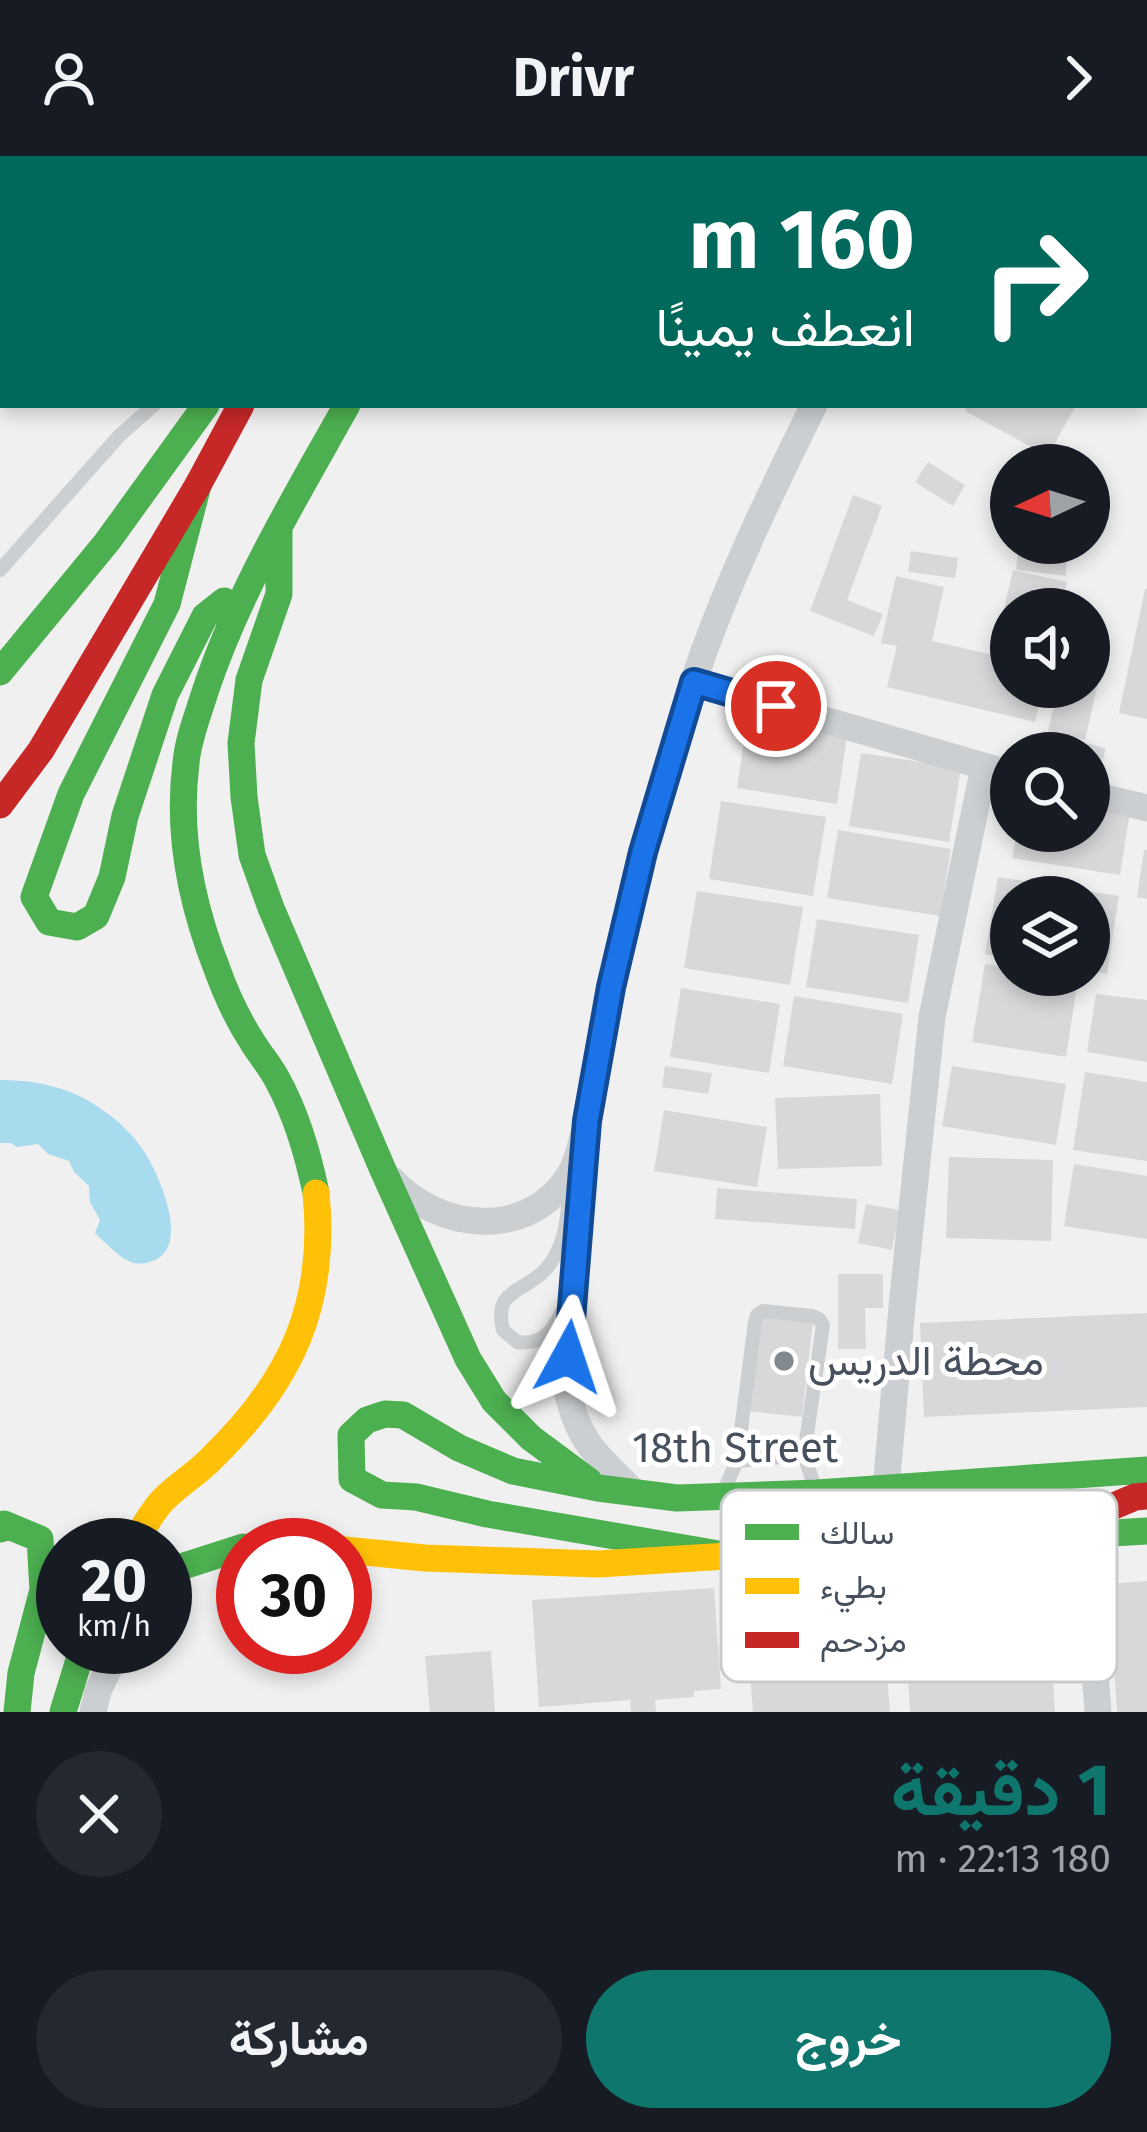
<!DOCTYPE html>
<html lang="ar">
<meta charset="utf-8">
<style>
body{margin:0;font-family:"Fira Sans",Vazirmatn,sans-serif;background:#242831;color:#f1f3f6;direction:rtl;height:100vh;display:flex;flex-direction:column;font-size:45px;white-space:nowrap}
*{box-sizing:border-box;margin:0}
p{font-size:39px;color:#9ea1a6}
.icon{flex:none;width:66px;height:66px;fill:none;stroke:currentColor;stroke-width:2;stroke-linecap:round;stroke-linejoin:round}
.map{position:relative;height:1556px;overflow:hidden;direction:ltr}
.panel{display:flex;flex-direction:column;background:#171b24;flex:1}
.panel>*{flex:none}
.guide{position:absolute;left:0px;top:0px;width:1149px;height:252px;box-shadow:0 6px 18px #0003;direction:rtl;background:#00695c;color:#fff;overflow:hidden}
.needle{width:78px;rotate:266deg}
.tools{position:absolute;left:990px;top:288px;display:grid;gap:24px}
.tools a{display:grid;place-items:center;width:120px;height:120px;border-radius:50%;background:#171b24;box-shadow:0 6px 18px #0003;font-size:60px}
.speed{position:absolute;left:36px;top:1362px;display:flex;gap:24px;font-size:60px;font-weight:700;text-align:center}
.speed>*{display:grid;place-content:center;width:156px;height:156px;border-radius:50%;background:#171b24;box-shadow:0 6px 18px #0003;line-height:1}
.speed small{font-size:30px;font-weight:400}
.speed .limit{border:18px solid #d22;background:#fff;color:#111}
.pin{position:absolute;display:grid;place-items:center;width:102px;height:102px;color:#fff;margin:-51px;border:6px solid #fff;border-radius:50%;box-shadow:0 3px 12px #0007}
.me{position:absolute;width:132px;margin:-66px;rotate:5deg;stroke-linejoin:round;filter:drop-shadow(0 0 9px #0008)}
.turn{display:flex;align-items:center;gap:42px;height:252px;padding:0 36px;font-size:54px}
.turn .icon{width:156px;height:156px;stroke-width:2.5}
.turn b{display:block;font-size:84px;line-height:102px}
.round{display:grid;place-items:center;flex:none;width:126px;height:126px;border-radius:63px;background:#242831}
.overview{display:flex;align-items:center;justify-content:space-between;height:204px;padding:0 36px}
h1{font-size:72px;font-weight:700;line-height:90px;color:#0f766e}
.action{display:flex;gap:24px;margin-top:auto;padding:24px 36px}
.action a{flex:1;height:138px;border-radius:72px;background:#0f766e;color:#fff;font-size:48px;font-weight:700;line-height:138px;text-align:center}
.action a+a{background:#242831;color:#f1f3f6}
header{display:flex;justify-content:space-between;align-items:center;height:156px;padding:0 36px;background:#171b24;font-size:54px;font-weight:700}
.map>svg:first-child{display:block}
</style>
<header><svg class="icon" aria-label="forward" viewBox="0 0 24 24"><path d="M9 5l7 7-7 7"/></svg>Drivr<svg class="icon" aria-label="person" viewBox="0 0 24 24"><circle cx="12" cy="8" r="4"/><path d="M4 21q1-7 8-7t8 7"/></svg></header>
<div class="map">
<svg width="1147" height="1556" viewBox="0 0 1147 1556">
<rect width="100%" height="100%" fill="#f1f0f0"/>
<path fill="#d4f0e1" d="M3,19V238L0,242V24Z"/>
<path fill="#a8dbee" d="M0,924C38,924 73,932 104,955C119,965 133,979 143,994C159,1017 194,1096 149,1106C144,1108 136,1108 131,1106C118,1101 105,1086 95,1077L100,1064L90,1046L89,1030L74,1016L69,1005L48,998L38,988L17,991L11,987H0Z"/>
<path fill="#d8d8da" d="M968,249H1076L1048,300L965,255Z
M928,306L965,329L953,350L915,326Z
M853,339L882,350L847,444L883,458L874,480L810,455Z
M911,395L958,402L955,422L908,416Z
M1018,395L1067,400L1066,420L1016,414Z
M1013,414L1067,426L1061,453H1011V531H1043L1035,566L887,531L897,490L881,487L896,420L944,431L932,485L993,499Z
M1145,433H1147V563L1119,557Z
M1089,516L1100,518L1085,584L1048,575L1058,531H1089Z
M772,568L847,580L837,648L737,632L745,578L769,583Z
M1087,587L1106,593L1101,609L1089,605V597H1084Z
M861,597L961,612L949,686L849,670Z
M1089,644L1131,650L1120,719L1012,702L1017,675H1089Z
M721,645L826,661L813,740L709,723Z
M838,674L951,693L940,760L827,742Z
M1144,694H1147V743L1137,741Z
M998,721L1119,740L1107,818L1089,815V741H1011V803L985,798Z
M697,735L803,751L790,829L684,812Z
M817,763L919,779L908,847L806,831Z
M985,808L1004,811L1003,818L1077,830L1066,901L972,886Z
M681,832L780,848L769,917L670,901Z
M1096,838L1147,844V906L1087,896Z
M794,840L903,858L892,928L783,910Z
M665,910L712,917L708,938L662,931Z
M952,910L1066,928L1056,989L942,970Z
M1085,916L1147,926V1005L1073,994Z
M880,938L882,1010L778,1013L775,942Z
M664,954L767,971L757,1031L654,1015Z
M949,1001L1053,1004L1051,1085L946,1082Z
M1074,1008L1147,1020V1083L1064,1070Z
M717,1032L857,1043L855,1073L715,1063Z
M866,1048L900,1054L892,1094L858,1087Z
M838,1118H883V1152H865L866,1193H838Z
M760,1150L814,1157L802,1261L748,1255Z
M1147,1157V1251L924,1261L920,1167Z
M1147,1425V1556H1117L1109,1428Z
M714,1432L721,1533L694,1535V1541L655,1544L656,1556H631L630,1544L539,1551L532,1444Z
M1047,1432L1055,1556H910L904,1451L1011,1444V1434Z
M853,1433L854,1447L881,1445L890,1556H753L744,1441Z
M491,1495L495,1556H430L425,1500Z"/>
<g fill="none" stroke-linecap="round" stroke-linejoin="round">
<path stroke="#cccfd1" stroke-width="14" d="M587,3L588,0
M0,414L119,280L154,249
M565,1149C556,1171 544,1190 517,1186L503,1174C493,1134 522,1137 544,1115C560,1099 566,1074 568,1051
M737,1305L755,1166L757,1159L763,1155L812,1160L819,1163L823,1169L804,1299
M724,1334L737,1305L804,1299L815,1332"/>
<path stroke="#cccfd1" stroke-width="27" d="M933,3L935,0
M1107,3L1111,0
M694,526L1011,618
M1089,638L1147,652
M587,965C614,817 645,670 693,527C725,431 769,340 814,249
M392,1024C439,1075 529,1085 570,1018C579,1004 582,981 587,965L567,1234C579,1288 598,1300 635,1337
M886,1332L903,1140L932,861L984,611
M1085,1378L1098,1556
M93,1556L98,1535L119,1491"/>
<path stroke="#4caf50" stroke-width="27" d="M373,3L375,0
M471,3L472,0
M198,329L167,448L71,638L34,741L49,766L77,771L96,760L112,721L125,660L165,539L205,460L224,445
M279,374V438L249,524L241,587L244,641L252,699L271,752L383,1014L468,1203L494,1245L531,1282L589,1325
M0,516L107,386L206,249
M316,1037C308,998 297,960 278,925C271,911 261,900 253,887C238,864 226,838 217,813C191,747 177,677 186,607C188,583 198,559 205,536C239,434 295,342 347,249
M0,1373L4,1368L40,1383L43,1434L21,1517L17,1556
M843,1393L1147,1375
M736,1401L487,1358L416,1341L382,1339L352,1323L351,1279L367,1264L385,1258L403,1259L459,1292L513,1315L598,1332L677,1342L817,1337L1147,1314
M165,1416L243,1391
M63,1556L83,1491"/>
<path stroke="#ffc107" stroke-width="27" d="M133,1389C143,1373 151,1356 164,1343C179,1328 198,1317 213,1301C291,1225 327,1148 316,1037
M345,1394L425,1402L598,1408L843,1393"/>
<path stroke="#c62828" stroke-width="27" d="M0,649L41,594L198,329L241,249
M1085,1378L1095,1358L1135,1341L1147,1340"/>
</g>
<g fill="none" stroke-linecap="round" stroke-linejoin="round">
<g stroke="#114b97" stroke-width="30">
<path id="route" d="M568,1201L587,965L611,831L643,696L694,526L776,550"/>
</g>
<use href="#route" stroke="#1a73e8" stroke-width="21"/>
</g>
<circle fill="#828990" stroke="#fff" stroke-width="4.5" cx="784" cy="1205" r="12"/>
<g text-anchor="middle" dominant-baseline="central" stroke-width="10" stroke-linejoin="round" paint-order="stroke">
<g font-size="42" fill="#47515d" stroke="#fff" text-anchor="start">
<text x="808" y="1205">محطة الدريس</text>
</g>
<g font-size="42" fill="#47515d" stroke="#fff">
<text x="735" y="1292">18th Street</text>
</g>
</g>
<rect x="721" y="1334" width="396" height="192" rx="18" fill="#fff" stroke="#c8cbce" stroke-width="3"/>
<rect x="745" y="1368" width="54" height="16" fill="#4caf50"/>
<rect x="745" y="1422" width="54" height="16" fill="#ffc107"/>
<rect x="745" y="1476" width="54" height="16" fill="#c62828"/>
<g font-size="33" fill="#47515d">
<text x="820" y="1388">سالك</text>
<text x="820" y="1442">بطيء</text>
<text x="820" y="1496">مزدحم</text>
</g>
</svg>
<div class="tools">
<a><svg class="needle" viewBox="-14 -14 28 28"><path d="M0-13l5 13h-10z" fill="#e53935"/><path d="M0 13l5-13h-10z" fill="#9ea1a6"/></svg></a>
<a><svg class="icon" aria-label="sound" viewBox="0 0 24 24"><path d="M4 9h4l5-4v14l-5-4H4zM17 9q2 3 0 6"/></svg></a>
<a><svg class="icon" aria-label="search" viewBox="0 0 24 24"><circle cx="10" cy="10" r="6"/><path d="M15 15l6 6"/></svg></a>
<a><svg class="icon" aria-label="layers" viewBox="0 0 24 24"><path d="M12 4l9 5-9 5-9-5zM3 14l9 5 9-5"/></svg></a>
</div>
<div class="speed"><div>20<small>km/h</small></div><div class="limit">30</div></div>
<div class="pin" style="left:776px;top:550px;background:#d93025"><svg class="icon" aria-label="arrive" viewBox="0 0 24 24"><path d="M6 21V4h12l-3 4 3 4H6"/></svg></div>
<svg class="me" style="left:568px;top:1201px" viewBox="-20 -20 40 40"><path d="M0-17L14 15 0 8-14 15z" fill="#1a73e8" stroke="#fff" stroke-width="4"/></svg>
<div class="guide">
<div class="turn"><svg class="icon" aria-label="right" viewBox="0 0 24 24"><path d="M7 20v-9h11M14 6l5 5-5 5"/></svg><div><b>160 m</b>انعطف يمينًا</div></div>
</div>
</div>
<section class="panel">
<div class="overview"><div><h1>1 دقيقة</h1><p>180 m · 22:13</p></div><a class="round"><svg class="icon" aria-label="close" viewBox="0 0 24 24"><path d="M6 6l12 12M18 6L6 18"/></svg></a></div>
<div class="action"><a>خروج</a><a>مشاركة</a></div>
</section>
